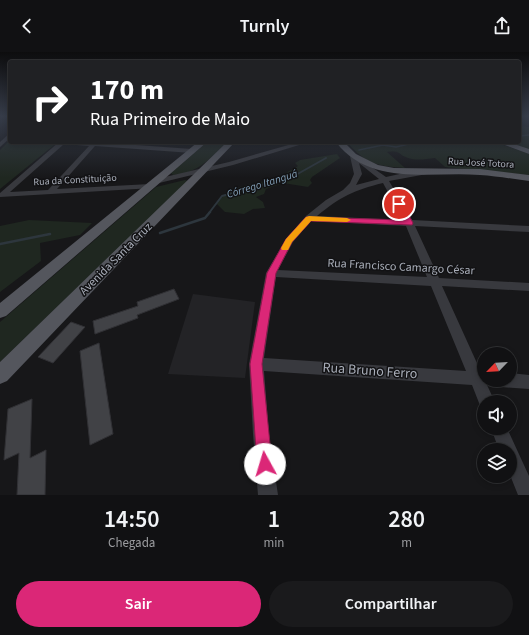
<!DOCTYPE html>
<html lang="pt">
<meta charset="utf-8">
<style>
body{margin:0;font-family:"Source Sans 3",sans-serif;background:#1a1a1c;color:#f1f3f6;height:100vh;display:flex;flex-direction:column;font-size:15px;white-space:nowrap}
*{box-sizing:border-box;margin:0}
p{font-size:13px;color:#9c9da0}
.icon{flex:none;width:22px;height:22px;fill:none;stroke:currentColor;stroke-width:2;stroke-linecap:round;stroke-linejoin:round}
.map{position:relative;height:443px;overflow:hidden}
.sheet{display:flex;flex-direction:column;background:#111113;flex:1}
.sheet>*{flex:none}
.top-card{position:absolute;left:8px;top:8px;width:513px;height:84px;border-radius:4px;box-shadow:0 2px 6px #0003,0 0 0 1px #303133;background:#202124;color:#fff;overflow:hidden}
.needle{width:26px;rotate:245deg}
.controls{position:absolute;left:477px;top:295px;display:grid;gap:8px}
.controls a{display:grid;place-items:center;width:40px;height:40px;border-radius:50%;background:#111113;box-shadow:0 2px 6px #0003,0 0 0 1px #303133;font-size:20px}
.pin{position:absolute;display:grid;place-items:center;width:34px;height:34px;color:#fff;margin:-17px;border:2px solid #fff;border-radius:50%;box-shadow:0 1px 4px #0007}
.me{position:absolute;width:44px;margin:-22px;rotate:354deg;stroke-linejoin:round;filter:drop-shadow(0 0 3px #0008)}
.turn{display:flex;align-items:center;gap:14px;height:84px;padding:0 16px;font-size:18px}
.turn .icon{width:52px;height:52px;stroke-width:2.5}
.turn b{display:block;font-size:28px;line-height:34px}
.eta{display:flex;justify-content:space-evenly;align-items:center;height:68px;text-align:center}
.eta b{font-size:24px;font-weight:600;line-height:28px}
.cta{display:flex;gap:8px;margin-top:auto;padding:8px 16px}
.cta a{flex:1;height:46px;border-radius:24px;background:#db2777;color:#fff;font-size:16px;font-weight:600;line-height:46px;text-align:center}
.cta a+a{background:#1a1a1c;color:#f1f3f6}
header{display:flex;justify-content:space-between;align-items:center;height:52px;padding:0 16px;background:#111113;font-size:18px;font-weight:600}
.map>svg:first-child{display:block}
</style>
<header><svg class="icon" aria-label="back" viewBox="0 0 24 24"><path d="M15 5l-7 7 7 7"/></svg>Turnly<svg class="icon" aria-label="share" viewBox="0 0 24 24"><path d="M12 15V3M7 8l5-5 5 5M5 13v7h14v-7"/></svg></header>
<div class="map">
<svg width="529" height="443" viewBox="0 0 529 443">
<rect width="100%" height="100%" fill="#171719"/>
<path fill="#232326" d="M193,242L255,250L245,326L168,322Z"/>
<path fill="#1f2720" d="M519,74L529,75V98L507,90H519Z
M9,89L10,90H32L54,93L0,137V98Z
M207,90H227C210,106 199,121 173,123L171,121Z
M347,90H495L529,102V123L445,115L435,106C426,107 417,109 408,106C397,102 401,98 387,100L405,116C377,114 366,112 347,90Z
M337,102L340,106L312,125L310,128L312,131L308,135L283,131L266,137L264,142L256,145L263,150L265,156L253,157L244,162L225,160L216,151L231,137L277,126L298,114L295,111L300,108Z
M185,128L188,129L0,310V270L156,135Z
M29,168L92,171L80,183L40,191L41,209L0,240V174Z"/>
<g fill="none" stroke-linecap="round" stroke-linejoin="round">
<path stroke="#2d363d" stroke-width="1.5" d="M519,84L529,83
M359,98L383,93L396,95L417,90"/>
<path stroke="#2d363d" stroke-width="2" d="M209,161L222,144L294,124L326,106"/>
<path stroke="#2d363d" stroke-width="2.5" d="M160,181L205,166L210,160
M0,192L50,182"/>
</g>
<path fill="#414246" stroke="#313135" d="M174,237L179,247L137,263L138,266L95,282L93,269L138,254L137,250Z
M71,270L85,275L53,311L38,305Z
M99,291L113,382L90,393L80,299Z
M32,347L30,406L46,398L45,443H17L19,401L4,408L8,357Z"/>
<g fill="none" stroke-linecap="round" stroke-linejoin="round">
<path fill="#38393e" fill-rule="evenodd" d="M10,81V86L0,95V90Z
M59,90H94L192,97L195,99L192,101L95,94L57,137L150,132L154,134L153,136L0,145V141ZM64,92L89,94L48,138L10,140Z
M299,90H309L233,113L155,132L151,130L152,128L229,110Z
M353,102L386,125L404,121L427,118V122L389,129L412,168L529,174V180L415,174L439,226L529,231V239L442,234L481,320H484V328H490L487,333L495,350H484V357L481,356L472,333L264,319L269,382L278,443H258L253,382L249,312L266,221L286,187L306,164L326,148L343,138L350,131L354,122L350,104ZM359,111L379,127L356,133L362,122ZM383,131L403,168L317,164C340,145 354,138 383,131ZM311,169L406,174L427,225L278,218L293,190ZM276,225L431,234L466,319L264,306Z
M510,321L529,323V337L501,335L496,333L494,328H510Z
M491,376H507L529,424V443H518L510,423V398H499Z"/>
<path fill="#54565d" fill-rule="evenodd" d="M198,90H207L6,264L0,266V251Z
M227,90H235L7,329L0,332V310Z
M336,90H344L356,102L378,113L394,116L480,117L529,123V129C513,127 496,124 480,123C431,119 370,135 336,90Z
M497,90H508L529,97V102Z"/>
</g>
<linearGradient id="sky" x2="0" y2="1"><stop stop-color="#0d0d0e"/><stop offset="0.51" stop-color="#363c49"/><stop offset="1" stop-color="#363c49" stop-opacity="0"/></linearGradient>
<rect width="529" height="126" fill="url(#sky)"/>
<path fill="#db2777" stroke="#8e194d" d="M397,150L403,152L413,171L412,173L311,169L292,190L276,221L262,312L272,412L270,418L265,420L260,418L257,412L250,312L267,221L286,187L306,165L404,168L396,152Z"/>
<path fill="#f59e0b" d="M309,164L347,166L351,168L347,170L311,169L292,190L288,198H282L281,196L286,187L306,165Z"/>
<g text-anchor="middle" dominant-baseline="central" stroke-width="3" stroke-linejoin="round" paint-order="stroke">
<g font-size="10" fill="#a9aeb9" stroke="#121214">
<text transform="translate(481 111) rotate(3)">Rua José Totora</text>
<text transform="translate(75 128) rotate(-3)">Rua da Constituição</text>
</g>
<g font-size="11" font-style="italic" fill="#809db3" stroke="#121214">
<text transform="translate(262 132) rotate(-17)">Córrego Itanguá</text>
</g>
<g font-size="12" fill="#a9aeb9" stroke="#121214">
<text transform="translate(116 207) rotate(-45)">Avenida Santa Cruz</text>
<text transform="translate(401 215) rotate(3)">Rua Francisco Camargo César</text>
</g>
<g font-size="14" fill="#a9aeb9" stroke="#121214">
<text transform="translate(370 319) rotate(4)">Rua Bruno Ferro</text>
</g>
</g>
</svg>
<div class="controls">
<a><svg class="needle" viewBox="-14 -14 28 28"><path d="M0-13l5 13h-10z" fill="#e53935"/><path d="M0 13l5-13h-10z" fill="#9c9da0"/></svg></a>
<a><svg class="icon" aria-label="sound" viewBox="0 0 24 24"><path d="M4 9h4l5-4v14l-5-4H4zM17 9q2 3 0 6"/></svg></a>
<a><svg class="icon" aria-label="layers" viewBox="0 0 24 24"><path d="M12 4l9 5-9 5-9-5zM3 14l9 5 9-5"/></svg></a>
</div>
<div class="pin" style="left:399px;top:152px;background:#d93025"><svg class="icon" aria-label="arrive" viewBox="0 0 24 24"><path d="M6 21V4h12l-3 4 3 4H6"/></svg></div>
<svg class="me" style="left:265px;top:412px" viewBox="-20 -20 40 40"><circle r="19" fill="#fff"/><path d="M0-13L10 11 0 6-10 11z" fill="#db2777"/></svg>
<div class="top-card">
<div class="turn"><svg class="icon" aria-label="right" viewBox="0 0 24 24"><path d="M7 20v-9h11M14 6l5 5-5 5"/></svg><div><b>170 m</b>Rua Primeiro de Maio</div></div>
</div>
</div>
<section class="sheet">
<div class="eta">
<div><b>14:50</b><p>Chegada</p></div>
<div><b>1</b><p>min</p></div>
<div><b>280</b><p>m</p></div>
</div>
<div class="cta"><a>Sair</a><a>Compartilhar</a></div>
</section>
